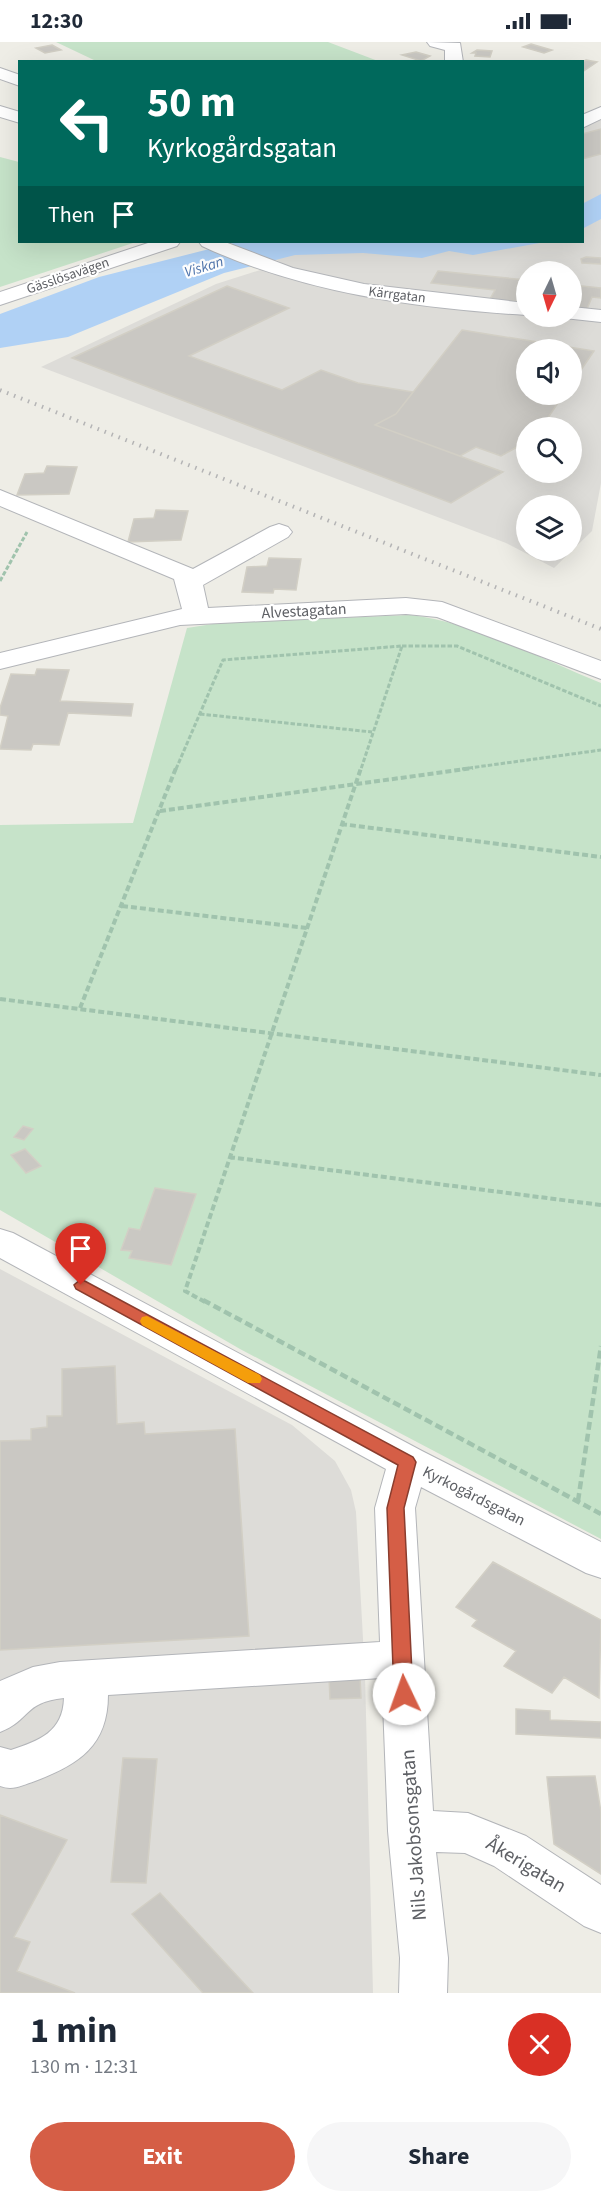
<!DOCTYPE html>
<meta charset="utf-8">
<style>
body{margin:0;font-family:"Source Sans 3",sans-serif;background:#f6f6f7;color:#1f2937;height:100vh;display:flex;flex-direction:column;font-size:22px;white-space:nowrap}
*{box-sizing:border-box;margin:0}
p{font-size:20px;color:#747a83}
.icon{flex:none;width:33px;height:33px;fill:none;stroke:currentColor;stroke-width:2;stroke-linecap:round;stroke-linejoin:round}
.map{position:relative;height:1951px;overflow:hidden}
.panel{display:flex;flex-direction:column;background:#fff;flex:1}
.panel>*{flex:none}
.banner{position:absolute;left:18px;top:18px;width:566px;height:183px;border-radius:0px;box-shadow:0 6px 24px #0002;background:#00695c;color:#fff;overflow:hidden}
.needle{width:39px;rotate:185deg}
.fabs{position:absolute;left:516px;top:219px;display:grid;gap:12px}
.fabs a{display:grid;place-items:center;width:66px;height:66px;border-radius:50%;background:#fff;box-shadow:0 6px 24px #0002;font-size:30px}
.pin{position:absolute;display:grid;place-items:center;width:51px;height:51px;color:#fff;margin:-62px -26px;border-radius:50% 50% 50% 0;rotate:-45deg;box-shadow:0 0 6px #0007}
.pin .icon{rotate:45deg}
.me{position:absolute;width:66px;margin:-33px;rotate:357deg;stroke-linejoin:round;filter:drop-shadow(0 0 4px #0008)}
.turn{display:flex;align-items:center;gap:21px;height:126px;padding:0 30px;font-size:27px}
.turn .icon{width:78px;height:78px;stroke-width:2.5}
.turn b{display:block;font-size:42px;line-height:51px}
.then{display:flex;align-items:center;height:57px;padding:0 30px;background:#0003;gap:12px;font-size:22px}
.round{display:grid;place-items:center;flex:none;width:63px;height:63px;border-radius:32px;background:#f6f6f7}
.overview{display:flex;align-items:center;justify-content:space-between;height:102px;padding:0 30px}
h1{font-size:36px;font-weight:700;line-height:45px}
.button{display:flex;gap:12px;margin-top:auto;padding:12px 30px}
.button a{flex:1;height:69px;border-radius:36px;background:#d55e46;color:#fff;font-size:24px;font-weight:700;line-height:69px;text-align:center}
.button a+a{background:#f6f6f7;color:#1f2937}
.status{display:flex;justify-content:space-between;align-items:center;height:42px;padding:0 30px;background:#fff;direction:ltr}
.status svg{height:16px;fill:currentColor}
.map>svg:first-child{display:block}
</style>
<div class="status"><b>12:30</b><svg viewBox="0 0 49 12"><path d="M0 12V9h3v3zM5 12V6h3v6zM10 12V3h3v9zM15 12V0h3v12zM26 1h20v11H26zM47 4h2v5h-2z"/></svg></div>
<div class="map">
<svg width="601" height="1951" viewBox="0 0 601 1951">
<rect width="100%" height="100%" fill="#eeede6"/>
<path fill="#dddcd8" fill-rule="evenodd" d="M601,66V441L592,489L554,526L506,501L41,325L216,242L282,221L245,200H582V74ZM526,230H572V274H526ZM526,308H572V352H526ZM526,386H572V430H526ZM526,464H572V508H526Z
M0,1227L292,1383L335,1419L351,1448L356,1470L365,1633L373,1951H0Z"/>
<path fill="#c6e3c9" d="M56,0H328L378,19H96Z
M0,115L19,120L20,200H136L0,245Z
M410,573C476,581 540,616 601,641V1497L240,1307L0,1168V783L133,781L187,586L219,581Z"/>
<path fill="#b0d1f5" d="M601,152V177L582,187V162Z
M237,200H545L473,213L449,209L422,216L363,211L295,213L224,231L68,295L0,306V272L99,235Z"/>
<path fill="#cac8c3" stroke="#d2cfc5" stroke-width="1.5" d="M531,2L552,8L544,11L523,5Z
M52,3L61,8L45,11L36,6Z
M477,8L492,9L490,15L475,14L476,11H472Z
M416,10L430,14L421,19L402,13Z
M586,18L597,20L582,30V20Z
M601,87V112L582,117V92Z
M586,215L601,216V222L582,221L581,217Z
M438,229L526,238V260L490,257L495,248L431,241Z
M572,243L601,246V256L592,255L587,267L572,265Z
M227,244L289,266L189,314L282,348L321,328L358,341L413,350L396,372L375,383L503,430L451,461L72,316Z
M462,288L594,309L572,341V308H526V352H564L541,386H526V400L501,414L476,405L460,414L375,383L396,372Z
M47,424L77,425L69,452L17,453L25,432L44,431Z
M156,468L188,469L181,498L128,500L134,477L154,476Z
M269,516L301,517L296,548L274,547L273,551L242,550L247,525L267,524Z
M37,627L69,628L60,659L133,662L131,674L68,671L59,703L33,702L31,708L0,707L8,674L0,673V666L11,632L35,633Z
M23,1084L33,1087L24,1098L14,1095Z
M25,1107L41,1124L26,1131L11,1113Z
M155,1146L196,1152L171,1223L129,1216L132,1209L121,1208L129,1186L140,1188Z
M115,1324L117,1382L144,1380L145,1392L235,1387L249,1594L0,1608V1399L31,1398V1387L47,1385V1374H62V1327Z
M493,1520L601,1578L599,1656L564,1635L552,1651L504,1624L516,1609L472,1584L477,1578L456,1565Z
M329,1635H360L361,1656L330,1657Z
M516,1667L550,1669V1678L601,1680V1696L516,1692Z
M123,1716L157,1717L146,1841L111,1840Z
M595,1734L601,1770V1832L554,1802L547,1735Z
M0,1773L67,1798L14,1895L30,1900L17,1929L75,1951H0Z
M160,1851L253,1951H203L132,1872Z"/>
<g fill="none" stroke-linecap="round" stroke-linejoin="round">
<g stroke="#b3b5b9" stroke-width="2">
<path id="minor" d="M427,0L460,1L463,20H445V8L430,4Z
M0,26L20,33V44L0,37Z
M0,64L20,70V81L0,75Z
M601,65V77L582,86V73Z
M151,200H180L177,204L0,263V250Z
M199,200H225L293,226L364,242L526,261V273C415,266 304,251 202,204Z
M572,265L601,268V280L564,276L572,274Z
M0,448L193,527L270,485L279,482L288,485L292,490L288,495L203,543L208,566L406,556L442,560L601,619V637L437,575L406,572L180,583L0,627V611L182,567L174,537L0,464Z
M0,1187L13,1191L422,1409L601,1500V1536L586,1531L421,1445L415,1466L433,1769L468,1771L526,1794L601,1843V1891L584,1884L494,1824L465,1811L436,1810L448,1916L447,1951H399L400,1916L388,1789L382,1636L108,1653C108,1704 78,1723 35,1739C23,1743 13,1749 0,1744V1705L11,1708C39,1699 63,1690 64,1656C23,1660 30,1679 0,1690V1639L33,1625L60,1620L380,1600L375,1466L386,1427L0,1216Z"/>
</g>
<path stroke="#a0c3ad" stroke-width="3" stroke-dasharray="4.5 2" stroke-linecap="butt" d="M0,539L27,490
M402,604H457L601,664
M200,672L372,690
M176,727L223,618L402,604L361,727
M462,727L601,708"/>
<path stroke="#a0c3ad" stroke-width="4" stroke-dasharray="6 3" stroke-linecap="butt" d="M160,769L473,726
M341,782L601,815
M122,864L307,886
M0,957L601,1033
M80,966L176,726
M229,1115L601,1163
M205,1260L185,1249L361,726"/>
<path stroke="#a0c3ad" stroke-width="4.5" stroke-dasharray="8 4" stroke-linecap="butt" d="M203,1258L601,1472
M578,1459L601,1304"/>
<use href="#minor" fill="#fff" fill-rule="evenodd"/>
<path stroke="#b4b4b5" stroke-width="4" stroke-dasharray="1.5 6" stroke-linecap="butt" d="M0,348L601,587"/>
</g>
<path fill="#d55e46" stroke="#8a3d2e" stroke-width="1.5" d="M81,1237L413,1415L416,1420L404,1466L413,1652L410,1657L404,1660L397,1657L394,1652L387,1466L398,1423L76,1247L74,1243Z"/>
<path fill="#f59e0b" d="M147,1274L260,1333L262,1337L260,1341H248L142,1283L140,1279L142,1275Z"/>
<g text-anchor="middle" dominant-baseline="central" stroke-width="4.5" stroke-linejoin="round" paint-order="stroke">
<g font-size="14" fill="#5e6065" stroke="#fff">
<text transform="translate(68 234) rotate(-19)">Gässlösavägen</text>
<text transform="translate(397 253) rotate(7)">Kärrgatan</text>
</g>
<g font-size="15" font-style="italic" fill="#5277ae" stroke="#fff">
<text transform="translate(204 225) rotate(-17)">Viskan</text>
</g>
<g font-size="16" fill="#5e6065" stroke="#fff">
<text transform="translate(304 569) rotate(-3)">Alvestagatan</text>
<text transform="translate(474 1454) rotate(27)">Kyrkogårdsgatan</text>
</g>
<g font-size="20" fill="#5e6065" stroke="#fff">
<text transform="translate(414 1793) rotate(-94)">Nils Jakobsonsgatan</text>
<text transform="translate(526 1823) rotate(31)">Åkerigatan</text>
</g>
</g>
</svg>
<div class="fabs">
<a><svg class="needle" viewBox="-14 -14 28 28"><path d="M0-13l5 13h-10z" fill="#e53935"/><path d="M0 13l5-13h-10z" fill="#747a83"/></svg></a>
<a><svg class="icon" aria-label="sound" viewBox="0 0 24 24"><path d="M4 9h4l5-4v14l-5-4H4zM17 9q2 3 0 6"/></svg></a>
<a><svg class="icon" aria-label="search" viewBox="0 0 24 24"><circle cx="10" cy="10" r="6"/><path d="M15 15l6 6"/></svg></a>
<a><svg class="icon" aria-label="layers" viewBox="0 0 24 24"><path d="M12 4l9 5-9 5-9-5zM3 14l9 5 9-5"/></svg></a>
</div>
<div class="pin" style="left:81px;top:1243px;background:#d93025"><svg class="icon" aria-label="arrive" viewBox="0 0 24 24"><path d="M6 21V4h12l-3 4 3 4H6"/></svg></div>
<svg class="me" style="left:404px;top:1652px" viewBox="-20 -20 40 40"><circle r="19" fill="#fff"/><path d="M0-13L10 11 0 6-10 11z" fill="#d55e46"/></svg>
<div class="banner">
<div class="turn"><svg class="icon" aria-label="left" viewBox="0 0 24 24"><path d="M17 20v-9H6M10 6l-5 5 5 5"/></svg><div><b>50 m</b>Kyrkogårdsgatan</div></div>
<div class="then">Then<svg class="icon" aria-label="arrive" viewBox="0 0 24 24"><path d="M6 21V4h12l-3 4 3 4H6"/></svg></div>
</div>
</div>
<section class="panel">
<div class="overview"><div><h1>1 min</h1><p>130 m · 12:31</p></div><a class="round" style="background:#d93025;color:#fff"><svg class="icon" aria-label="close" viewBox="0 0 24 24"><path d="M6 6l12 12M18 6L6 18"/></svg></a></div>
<div class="button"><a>Exit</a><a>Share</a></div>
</section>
